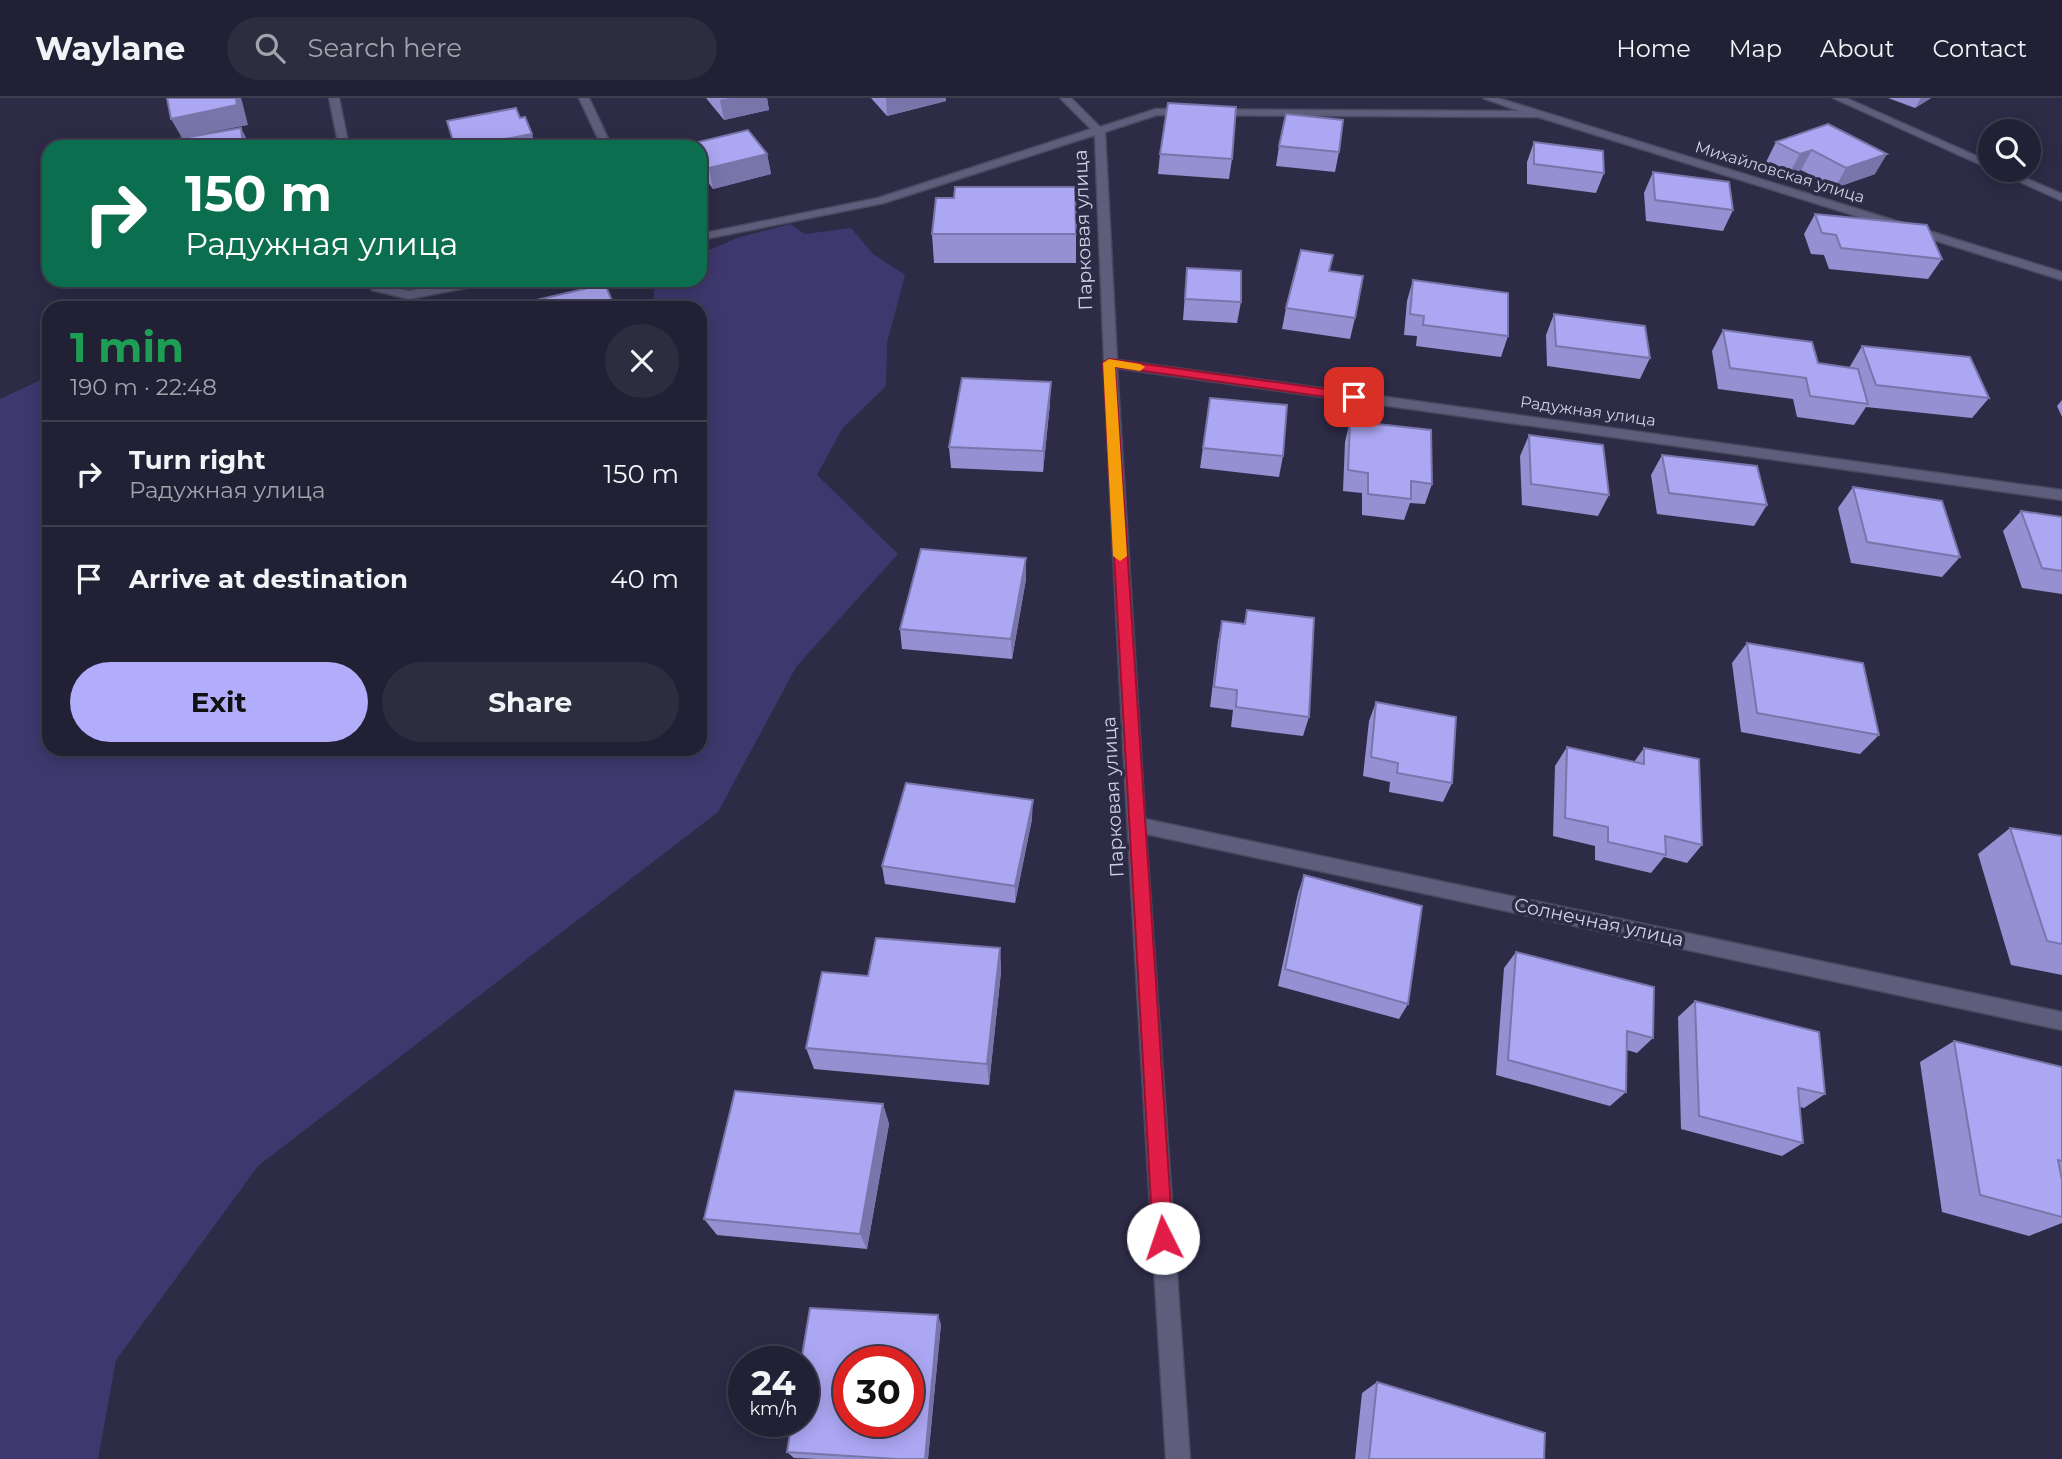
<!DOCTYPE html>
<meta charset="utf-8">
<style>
body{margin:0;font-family:Montserrat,sans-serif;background:#2e2d40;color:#f1f3f6;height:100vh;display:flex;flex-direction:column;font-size:26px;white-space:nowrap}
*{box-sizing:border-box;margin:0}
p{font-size:23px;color:#a2a3ac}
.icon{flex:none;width:38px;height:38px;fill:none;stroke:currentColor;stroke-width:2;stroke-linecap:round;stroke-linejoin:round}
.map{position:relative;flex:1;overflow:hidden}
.details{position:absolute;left:42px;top:203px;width:665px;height:455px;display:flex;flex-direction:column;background:#222034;border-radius:21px;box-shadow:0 4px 18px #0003,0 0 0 2px #3f3e4f}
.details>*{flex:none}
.hud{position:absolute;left:42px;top:42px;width:665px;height:147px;border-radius:21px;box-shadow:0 4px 18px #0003,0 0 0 2px #3f3e4f;background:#0b6e4f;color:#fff;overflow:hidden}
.controls{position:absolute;left:1978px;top:21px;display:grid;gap:14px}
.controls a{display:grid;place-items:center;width:63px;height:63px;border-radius:50%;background:#222034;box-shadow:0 4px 18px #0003,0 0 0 2px #3f3e4f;font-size:35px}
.speed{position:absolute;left:728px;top:1248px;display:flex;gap:14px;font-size:35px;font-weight:700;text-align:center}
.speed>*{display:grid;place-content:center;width:91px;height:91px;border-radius:50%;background:#222034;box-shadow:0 4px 18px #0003,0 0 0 2px #3f3e4f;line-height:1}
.speed small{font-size:18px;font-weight:400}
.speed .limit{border:10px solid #d22;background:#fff;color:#111}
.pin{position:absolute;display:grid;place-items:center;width:60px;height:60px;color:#fff;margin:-30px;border-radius:14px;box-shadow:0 4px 10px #0006}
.me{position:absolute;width:77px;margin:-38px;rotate:356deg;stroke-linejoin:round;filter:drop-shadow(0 0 5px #0008)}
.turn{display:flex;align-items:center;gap:24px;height:147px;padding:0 28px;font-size:32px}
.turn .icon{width:91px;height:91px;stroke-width:2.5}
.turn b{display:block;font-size:49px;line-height:60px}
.round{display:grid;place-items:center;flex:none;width:74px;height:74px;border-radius:37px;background:#2e2d40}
.overview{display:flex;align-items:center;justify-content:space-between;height:119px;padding:0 28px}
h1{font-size:42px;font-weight:700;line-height:52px;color:#1e9e55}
.action{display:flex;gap:14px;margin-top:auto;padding:14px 28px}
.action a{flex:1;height:80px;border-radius:42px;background:#b1adfa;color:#111;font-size:28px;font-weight:700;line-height:80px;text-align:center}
.action a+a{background:#2e2d40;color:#f1f3f6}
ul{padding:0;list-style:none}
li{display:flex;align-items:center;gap:21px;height:105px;padding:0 28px;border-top:2px solid #3f3e4f}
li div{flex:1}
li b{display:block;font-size:26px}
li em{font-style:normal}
header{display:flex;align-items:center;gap:42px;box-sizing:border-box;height:98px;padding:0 35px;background:#222034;border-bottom:2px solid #3f3e4f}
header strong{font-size:33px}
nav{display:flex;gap:38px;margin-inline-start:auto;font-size:24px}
.search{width:490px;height:63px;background:#2e2d40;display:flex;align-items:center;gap:18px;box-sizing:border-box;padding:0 24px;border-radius:38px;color:#a2a3ac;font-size:26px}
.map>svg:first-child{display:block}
</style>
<header>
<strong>Waylane</strong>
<div class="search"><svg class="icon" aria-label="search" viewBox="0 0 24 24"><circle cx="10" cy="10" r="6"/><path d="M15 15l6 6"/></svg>Search here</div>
<nav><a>Home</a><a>Map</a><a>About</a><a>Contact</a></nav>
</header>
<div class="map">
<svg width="2062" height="1361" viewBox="0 0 2062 1361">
<rect width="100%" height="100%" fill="#2d2b46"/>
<path fill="#3e386e" d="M790,126L805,136L851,130L873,156L905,177L887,245L886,288L842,331L817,377L898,456L796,569L718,714L258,1068L116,1262L98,1361H0V301L49,278V651H700V210H653L655,182H700V156L737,140Z"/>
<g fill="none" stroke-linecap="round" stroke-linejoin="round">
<g stroke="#4a485e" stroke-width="3">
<path id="street" d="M329,0H339L349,49H339Z
M579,0H589L612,49H602Z
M1060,0H1071L1100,29L1156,11L1519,13L1483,0H1498L2062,174V182L1538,19L1157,17L1105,34L1117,262L2062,392V402L1117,270L1145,721L2062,914V932L1146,736L1190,1361H1166C1138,919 1111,478 1095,37L884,105L700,142V136L878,100L1091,31Z
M1833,0H1846L1990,64V71Z
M1994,72H2007L2062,96V103Z
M368,182H380L381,187L409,193L467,182H492L486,186L409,201L372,192Z"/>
</g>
<use href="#street" fill="#5e5d7b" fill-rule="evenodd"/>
</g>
<path fill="#9490d1" d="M706,0H768H767L769,12L724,22Z
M871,0H946V3L887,18Z
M1888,0H1931L1915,10Z
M1828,26L1875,76L1835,90L1801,72L1789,76L1766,64L1776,44Z
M748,32L767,56L771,76L713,91L700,73V49H691L690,46Z
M1534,44L1604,75L1596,95L1527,86V64Z
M1279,48L1339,54L1335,74L1276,68Z
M1160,56L1232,61L1229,81L1158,76Z
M1653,74L1733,112L1723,133L1646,123L1644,95Z
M1815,116L1942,161L1928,181L1829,171L1824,157L1811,156L1804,136Z
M932,136H1076V165H934Z
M1187,170L1241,204L1237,225L1183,222Z
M1330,173L1355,220L1350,241L1282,231L1286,210Z
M1413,182L1508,238L1501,259L1416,248L1417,238L1404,237L1407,203Z
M1554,216L1650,260L1640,281L1547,268L1546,237Z
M1723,232L1818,265L1849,270L1862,248L1989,300L1972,320L1866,309L1854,327L1797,319L1793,301L1718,291L1712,253Z
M1210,300L1283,358L1279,379L1200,370Z
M2062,302V319L2057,308Z
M1050,305L1043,374L951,370L949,349Z
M1350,323L1432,386L1425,406L1410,405L1404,422L1362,417V395L1343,393L1345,344Z
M1529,337L1609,397L1598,418L1522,407L1520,358Z
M1662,357L1767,407L1754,428L1657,416L1651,377Z
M1853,389L1960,459L1942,479L1851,465L1838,410Z
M2021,413L2062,419V496L2022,490L2003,433Z
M1026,460V481L1012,561L902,551L900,531Z
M1247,512L1309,619L1303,638L1231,629L1233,612L1210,609L1218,543L1222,523L1244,526Z
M1747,545L1879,637L1860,656L1741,634L1732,565Z
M1376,604L1452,685L1443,704L1389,694L1390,684L1363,678L1369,623Z
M1567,649L1634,664L1644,650L1702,747L1687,765L1664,759L1651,775L1595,762V748L1553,738L1555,668Z
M1032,721L1015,805L885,786L882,768Z
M2010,730L2062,738V877L2011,867L1978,756Z
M1304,777L1408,906L1399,921L1278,888L1298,795Z
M1000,850L1001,874L989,987L814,971L806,950L868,878Z
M1516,854L1653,940L1637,955L1627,952L1626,994L1610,1008L1496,977L1504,870Z
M1695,903L1825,996L1804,1010L1800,1009L1803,1045L1782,1058L1681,1031L1678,919Z
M1954,943L2062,969V1125L2029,1138L1942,1114L1920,964Z
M883,1006L889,1026L867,1151L717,1137L704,1121Z
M941,1226L928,1361H818L794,1360L787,1354Z
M1377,1284L1544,1361H1355L1362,1295Z"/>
<path fill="#7875aa" d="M236,0H241L242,3L248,27L182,40L171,21Z
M731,0H768H767L769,12L724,22L720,2Z
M886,0H946V3L887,18Z
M1921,0H1931L1915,10Z
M241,30L251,49H243Z
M532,36L536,49H462Z
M1812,52L1801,72L1789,76L1800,56Z
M767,56L771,76L713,91L709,70Z
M1887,56L1875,76L1835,90L1846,70Z
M1051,284L1050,305L1043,374V353Z
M1026,460V481L1012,561L1011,541Z
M1033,702L1032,721L1015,805V788Z
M1000,850L1001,874L989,987L987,966Z
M883,1006L889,1026L867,1151L860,1136Z
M938,1217L941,1226L928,1361H925Z"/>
<path fill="#aca7f3" stroke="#7875aa" stroke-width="2" fill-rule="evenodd" d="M167,0H236L237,7L171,21Z
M1168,5L1236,9L1232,61L1160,56Z
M516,10L520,20L525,19L532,36L462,49H455L447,23Z
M1286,16L1343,22L1339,54L1279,48Z
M1828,26L1887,56L1846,70L1812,52L1800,56L1776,44Z
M241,30L243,49H166V43Z
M748,32L767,56L709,70L700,59V49H693L690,46Z
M1534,44L1603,53L1604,75L1534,66Z
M1653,74L1729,84L1733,112L1655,102Z
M955,89H1075L1076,136H932L936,100H954Z
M1815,116L1927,127L1942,161L1841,150L1836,137L1822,135Z
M1301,152L1333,157L1329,173L1363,178L1355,220L1286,210Z
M1187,170L1241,173V204L1185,201Z
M1413,182L1508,195V238L1423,227L1424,218L1410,216Z
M605,186L615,210H530L528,204Z
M1554,216L1645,228L1650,260L1556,248Z
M1723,232L1812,244L1818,265L1858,271L1868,306L1810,298L1806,280L1730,270Z
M1862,248L1970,259L1989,300L1876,287Z
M962,280L1051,284L1043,353L949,349Z
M1210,300L1287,307L1283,358L1203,350Z
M1350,323L1431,332L1432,386L1411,383V401L1368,396V375L1348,372Z
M1529,337L1603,347L1609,397L1531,386Z
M1662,357L1757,368L1767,407L1669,395Z
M1853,389L1942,403L1960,459L1867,444Z
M2021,413L2062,419V473L2042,470Z
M921,451L1026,460L1011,541L900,531Z
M1247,512L1314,520L1309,619L1236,609L1237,592L1214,589L1222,523L1245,526Z
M1747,545L1863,565L1879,637L1757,615Z
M1376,604L1456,619L1452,685L1397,675L1398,665L1371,659Z
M1567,649L1644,666V650L1699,661L1702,747L1665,738L1666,757L1608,744V729L1565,720Z
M906,685L1033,702L1015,788L882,768Z
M2010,730L2062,738V846L2047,843Z
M1304,777L1422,808L1408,906L1285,871Z
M876,840L1000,850L987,966L806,950L822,874L868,878Z
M1516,854L1654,889L1653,940L1627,933L1626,994L1508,962Z
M1695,903L1819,934L1825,996L1798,990L1803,1045L1699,1018Z
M1954,943L2062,969V1063L2058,1062L2062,1082V1119L1980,1097Z
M735,993L883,1006L860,1136L704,1121Z
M810,1210L938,1217L925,1361H896L787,1354L792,1323H803V1264H801ZM849,1264H908V1323H849Z
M1377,1284L1545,1335L1544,1361H1369Z"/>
<path fill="#e11d48" stroke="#92132f" stroke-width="2" d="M1109,261L1354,295L1360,299L1354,303L1115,269L1173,1140L1170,1147L1163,1150L1156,1147L1153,1140L1103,265Z"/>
<path fill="#f59e0b" d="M1109,261L1140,266L1145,269L1140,273L1115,269L1127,458L1120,463L1113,458L1103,265Z"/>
<g text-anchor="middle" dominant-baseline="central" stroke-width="7" stroke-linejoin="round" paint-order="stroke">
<g font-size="16" fill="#d0d0e2" stroke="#2d2b46">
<text transform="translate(1780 74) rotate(17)">Михайловская улица</text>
<text transform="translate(1588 313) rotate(8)">Радужная улица</text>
</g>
<g font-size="19" fill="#d0d0e2" stroke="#2d2b46">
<text transform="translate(1083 132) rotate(-92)">Парковая улица</text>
<text transform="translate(1113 699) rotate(-93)">Парковая улица</text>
<text transform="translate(1599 824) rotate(12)">Солнечная улица</text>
</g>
</g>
</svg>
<div class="controls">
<a><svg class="icon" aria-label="search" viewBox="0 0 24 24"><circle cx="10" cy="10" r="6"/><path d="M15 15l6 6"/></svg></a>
</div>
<div class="speed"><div>24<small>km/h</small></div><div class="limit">30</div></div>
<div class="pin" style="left:1354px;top:299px;background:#d93025"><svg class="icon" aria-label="arrive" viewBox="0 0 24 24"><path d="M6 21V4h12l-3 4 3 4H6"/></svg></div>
<svg class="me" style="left:1163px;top:1140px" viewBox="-20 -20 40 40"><circle r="19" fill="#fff"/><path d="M0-13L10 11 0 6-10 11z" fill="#e11d48"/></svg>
<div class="hud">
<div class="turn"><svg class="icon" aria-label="right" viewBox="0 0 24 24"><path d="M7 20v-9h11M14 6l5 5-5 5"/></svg><div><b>150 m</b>Радужная улица</div></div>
</div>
<section class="details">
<div class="overview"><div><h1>1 min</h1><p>190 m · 22:48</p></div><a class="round"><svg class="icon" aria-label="close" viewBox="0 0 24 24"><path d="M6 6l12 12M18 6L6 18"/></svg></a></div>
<ul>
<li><svg class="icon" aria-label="right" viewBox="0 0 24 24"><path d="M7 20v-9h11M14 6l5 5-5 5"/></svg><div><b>Turn right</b><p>Радужная улица</p></div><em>150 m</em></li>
<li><svg class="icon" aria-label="arrive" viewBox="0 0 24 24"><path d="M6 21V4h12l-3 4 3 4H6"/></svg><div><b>Arrive at destination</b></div><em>40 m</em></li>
</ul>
<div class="action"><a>Exit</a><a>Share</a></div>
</section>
</div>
